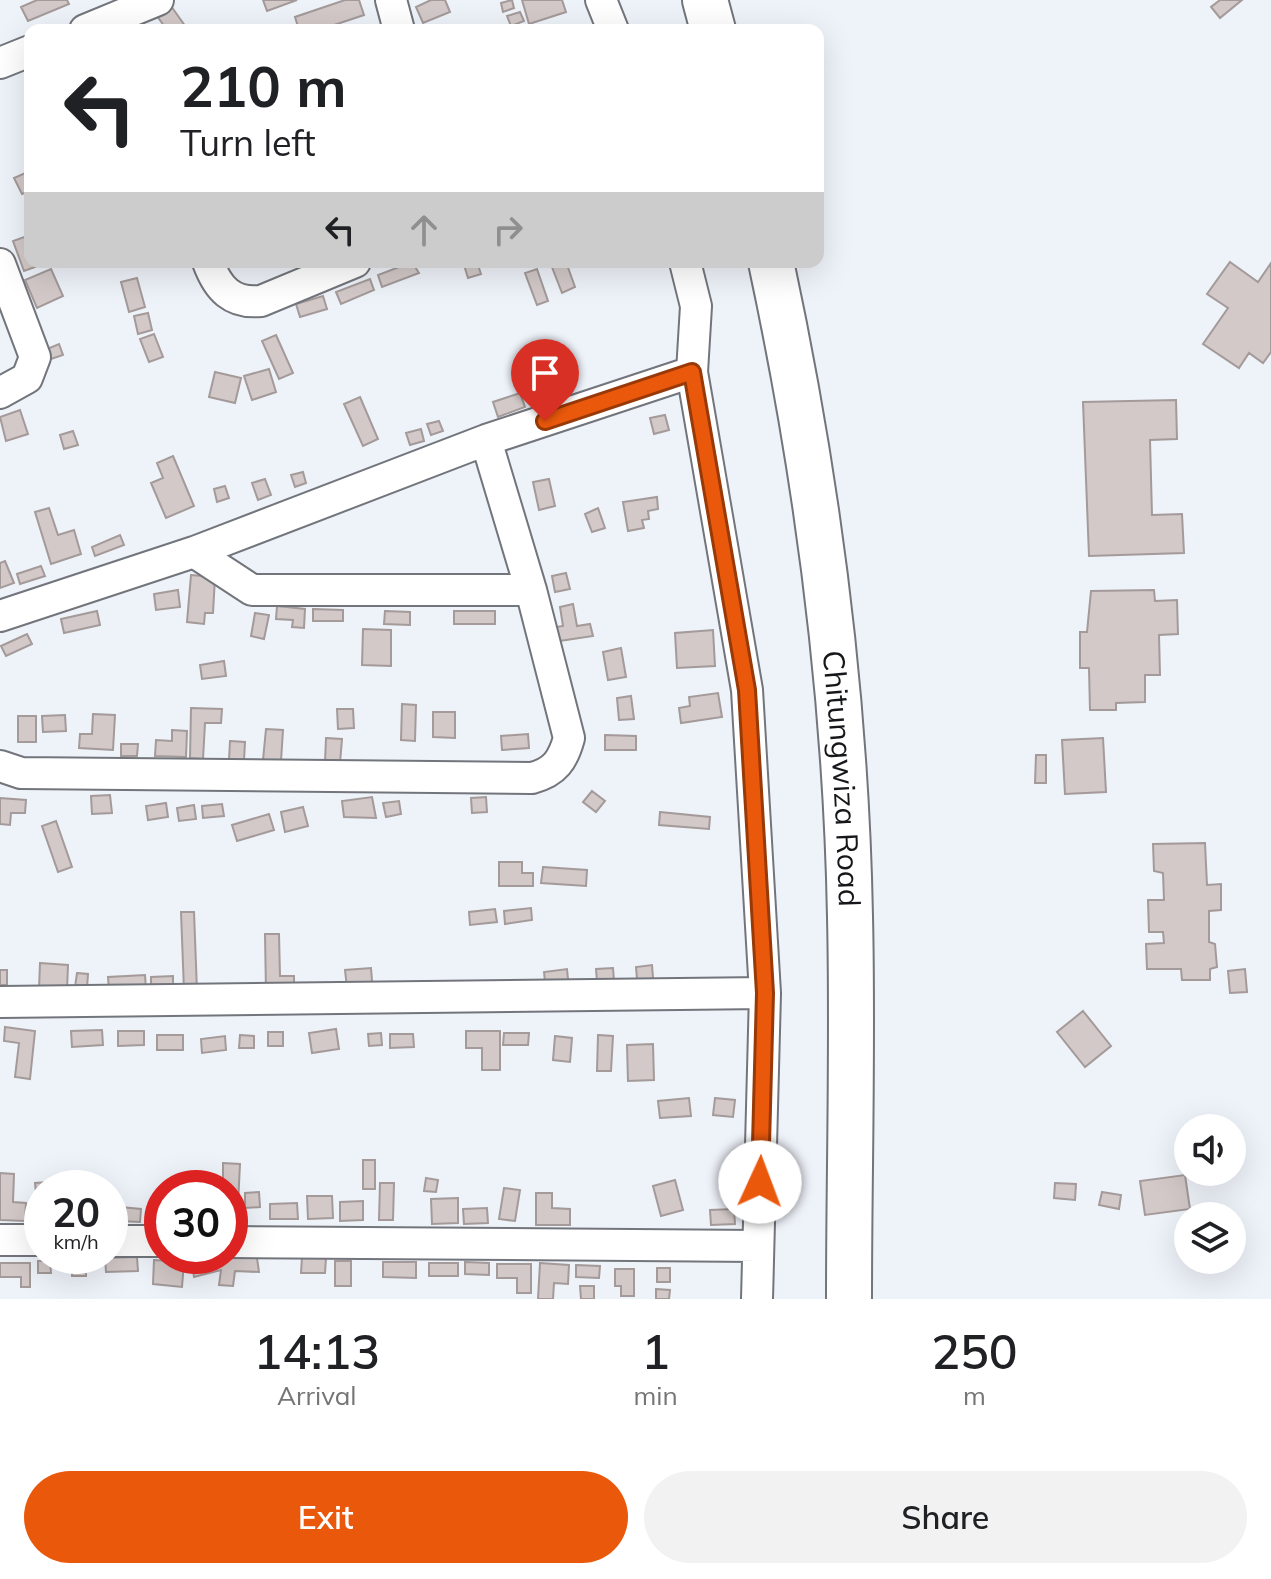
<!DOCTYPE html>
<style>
body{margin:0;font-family:Mulish,sans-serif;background:#f2f2f2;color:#202124;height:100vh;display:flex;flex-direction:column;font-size:30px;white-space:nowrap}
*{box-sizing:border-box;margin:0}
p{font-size:26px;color:#757577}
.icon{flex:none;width:44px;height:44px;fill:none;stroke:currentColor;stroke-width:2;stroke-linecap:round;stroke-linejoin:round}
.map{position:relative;height:1299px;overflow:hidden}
.panel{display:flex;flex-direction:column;background:#fff;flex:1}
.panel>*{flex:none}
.hud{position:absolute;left:24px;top:24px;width:800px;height:244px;border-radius:16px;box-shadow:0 8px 32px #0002;background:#fff;color:#202124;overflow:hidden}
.fabs{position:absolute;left:1174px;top:1114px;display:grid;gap:16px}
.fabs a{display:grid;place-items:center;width:72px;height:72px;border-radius:50%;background:#fff;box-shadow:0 8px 32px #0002;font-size:40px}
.speed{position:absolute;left:24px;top:1170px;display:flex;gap:16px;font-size:40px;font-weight:700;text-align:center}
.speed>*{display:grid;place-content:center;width:104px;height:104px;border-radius:50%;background:#fff;box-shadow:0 8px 32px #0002;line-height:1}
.speed small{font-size:20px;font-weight:400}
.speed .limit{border:12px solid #d22;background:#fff;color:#111}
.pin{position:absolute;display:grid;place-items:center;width:68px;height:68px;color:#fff;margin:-82px -34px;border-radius:50% 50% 50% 0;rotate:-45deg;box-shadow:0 0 8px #0007}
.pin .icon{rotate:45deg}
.me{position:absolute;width:88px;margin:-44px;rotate:2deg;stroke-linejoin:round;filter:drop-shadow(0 0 6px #0008)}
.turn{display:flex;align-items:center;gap:28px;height:168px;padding:0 24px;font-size:36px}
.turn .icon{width:104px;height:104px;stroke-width:2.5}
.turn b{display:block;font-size:56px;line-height:68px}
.lanes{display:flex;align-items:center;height:76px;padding:0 24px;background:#0003;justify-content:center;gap:40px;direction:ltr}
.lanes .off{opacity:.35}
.eta{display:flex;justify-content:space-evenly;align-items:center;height:136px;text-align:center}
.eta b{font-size:48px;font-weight:600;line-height:56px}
.button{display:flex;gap:16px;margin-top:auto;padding:16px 24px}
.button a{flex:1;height:92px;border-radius:48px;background:#ea580c;color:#fff;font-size:32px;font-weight:600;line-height:92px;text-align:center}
.button a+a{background:#f2f2f2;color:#202124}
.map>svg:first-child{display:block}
</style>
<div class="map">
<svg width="1271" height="1299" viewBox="0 0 1271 1299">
<rect width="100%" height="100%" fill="#eef2f9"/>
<path fill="#d2c9c8" stroke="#a39a99" stroke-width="2" d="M37,0H67L69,4L28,21L21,7Z
M263,0H297L267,11Z
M345,0H359L364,15L319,30H299L295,17Z
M431,0H445L450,12L423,23L416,7Z
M512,0L514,8L503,12L501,3Z
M522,0H562L566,12L529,24Z
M1220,0H1242L1220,18L1211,7Z
M171,6L188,30H167L157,16Z
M520,12L524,21L511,26L507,16Z
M30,171V191L22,194L14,178Z
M30,235V262H49L24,271L13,241Z
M412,262L419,273L382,287L378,275Z
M477,262L481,274L468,278L464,265Z
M550,262H566L575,287L562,293Z
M1230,262L1258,282L1271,263V352L1263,363L1249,353L1239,368L1203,344L1228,308L1207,294Z
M51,269L63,296L37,308L25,280Z
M537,269L548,301L537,305L525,273Z
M137,278L145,307L129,312L121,282Z
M370,279L374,290L341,304L336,292Z
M323,296L327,309L300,317L296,304Z
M148,313L152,330L138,334L134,316Z
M154,334L163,357L149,362L140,339Z
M276,335L293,373L279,379L262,341Z
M59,344L63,355L51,359L47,349Z
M269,369L276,392L252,400L244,376Z
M568,370L573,387L540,396L535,379Z
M215,372L241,378L235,403L209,397Z
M520,393L525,407L498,417L493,402Z
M360,397L378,439L363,446L344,404Z
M1176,400L1177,439L1150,440L1152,515L1182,514L1184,553L1089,556L1083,402Z
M20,410L28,434L6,441L0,417Z
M665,415L669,430L654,434L650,418Z
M439,421L443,431L431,435L427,424Z
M421,429L424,441L410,445L406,433Z
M73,431L78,445L64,449L60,435Z
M173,456L194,506L166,518L151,483L163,478L157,463Z
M303,472L306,483L295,487L291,475Z
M265,479L271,495L258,500L252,483Z
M549,479L555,506L539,510L533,482Z
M225,486L229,498L217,502L214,489Z
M657,497L658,509L648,511L649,519L642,520L644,528L628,531L623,502Z
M49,508L58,535L74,530L81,554L51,564L35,512Z
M598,508L605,528L592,532L585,514Z
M120,535L124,545L95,556L92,547Z
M5,561L14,583L0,588V563Z
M41,566L45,576L20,584L17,574Z
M566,573L570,589L555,592L552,576Z
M191,575L215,577L213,613H205L204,624L187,622Z
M178,590L180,607L156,610L154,594Z
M1154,590L1155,601L1177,600L1178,634L1159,635L1160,675H1145V702L1116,703V710H1090L1089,668H1080V632H1087L1091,591Z
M573,604L577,626L590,624L593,636L559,641L556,627L563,626L560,607Z
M277,606L305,609L304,628L292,627L293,620L276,619Z
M313,609L343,610V621H313Z
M97,611L100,625L64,633L61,619Z
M385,611L410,612V625L384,624Z
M454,611H495V624H454Z
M255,613L269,615L264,639L251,636Z
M363,629L391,630V666L362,665Z
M713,630L715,666L677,668L675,633Z
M27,634L32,644L6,656L1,646Z
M621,648L626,677L608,680L603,652Z
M224,661L226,676L202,679L200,665Z
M718,693L722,717L681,723L679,708L690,706L689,697Z
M631,696L634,719L619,720L617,698Z
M402,704L416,705L415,741L401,740Z
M191,708L222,709L221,723H205L203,759L190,758Z
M337,709H353L354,728L338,729Z
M433,712H455V738L433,737Z
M93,714L115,715L113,750L79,748L80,734H92Z
M65,715L66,731L43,732L42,716Z
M18,716H36V742H18Z
M266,729L283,730L281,761L263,760Z
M172,730L187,731L186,757L155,756L156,740L172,741Z
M528,734L529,748L502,750L501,736Z
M605,735L636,736V750H605Z
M326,738L342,739L340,763L325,762Z
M1103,738L1106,792L1065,794L1062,740Z
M230,741L245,742L244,760H229Z
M121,744H138L137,756H121Z
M1036,755H1046V783H1035Z
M592,791L605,801L596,812L583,802Z
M110,795L112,813L92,814L91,796Z
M372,797L376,818L344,817L342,801Z
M486,797L487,812L472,813L471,798Z
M0,798L26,800L25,813H11L10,825L0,824Z
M399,801L401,814L386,817L383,803Z
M166,803L168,817L148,820L146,806Z
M222,804L224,816L203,818L202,806Z
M194,805L196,819L179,821L177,808Z
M303,807L308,826L285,832L281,812Z
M660,812L710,817L709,829L659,825Z
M269,814L274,830L237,841L232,825Z
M56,821L72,867L58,872L42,826Z
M1205,843L1207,885L1221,884V910L1209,911V942L1215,944L1217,967L1210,969V980H1182L1181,969H1147L1146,944L1164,943L1163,932H1149L1148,900H1164L1163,873L1154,871L1153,844Z
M499,862H522V873H533V886H499Z
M543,867L587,870L586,886L541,883Z
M531,908L532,920L505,924L504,911Z
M495,909L497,922L470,925L469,912Z
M181,912H194L197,991H184Z
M265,934H279L280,976H294V991L266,992Z
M40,963L68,965L67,990L39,989Z
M652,965L654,991L624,981L637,979L636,967Z
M371,968L373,994L348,997L345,970Z
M613,968L615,993L598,994L596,969Z
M567,969L569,989L546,991L544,972Z
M1245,969L1247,992L1230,993L1228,971Z
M0,970H7V985H0Z
M77,973L88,974L87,988L75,987Z
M145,975L146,989L109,991L108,977Z
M173,976V989L151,990V977Z
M1083,1011L1111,1046L1085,1067L1057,1032Z
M5,1027L35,1031L30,1079L15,1077L19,1043L4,1041Z
M336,1029L339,1049L312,1053L309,1033Z
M102,1030L103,1045L72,1047L71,1031Z
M118,1031H144V1045L118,1046Z
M466,1031H500V1070H482V1048H466Z
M268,1032H283V1046H268Z
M381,1033L382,1045L369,1046L368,1034Z
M504,1033H529L528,1045H503Z
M390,1034H413L414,1047L390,1048Z
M157,1035H183V1050H157Z
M240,1035L254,1036V1048H239Z
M598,1035L613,1036L611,1071H597Z
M225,1036L226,1050L202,1053L201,1039Z
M555,1036L572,1038L570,1062L553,1060Z
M653,1044L654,1080L628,1081L627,1045Z
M689,1098L691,1116L660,1118L658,1101Z
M715,1098L735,1100L733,1117L713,1115Z
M363,1160H375V1189H363Z
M223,1163L240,1164L238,1204L230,1203V1188H223Z
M0,1173L14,1174L13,1202L26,1203L25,1221L0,1220Z
M1185,1175L1190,1209L1145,1215L1140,1181Z
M426,1178L438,1180L436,1192L424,1191Z
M675,1180L683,1210L661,1216L653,1186Z
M49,1182V1188H42V1203H37L35,1183Z
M380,1183H394L393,1220H379Z
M1055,1183L1076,1184L1075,1200L1054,1198Z
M504,1188L520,1190L515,1221L499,1219Z
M259,1192L260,1207L245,1208V1193Z
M1102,1192L1121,1195L1119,1209L1099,1205Z
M536,1193H552V1208L570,1209V1225H536Z
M307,1196H332L333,1218L308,1219Z
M458,1198V1223L432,1224L431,1199Z
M363,1201V1220L340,1221V1202Z
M297,1203L298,1219H270V1204Z
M120,1207L141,1209L140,1222L119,1221Z
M487,1208L488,1223L464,1224L463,1209Z
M734,1209L735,1224L711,1225L710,1210Z
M222,1256L257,1258L259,1272L235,1271L233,1286L219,1285L221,1270L194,1277L192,1263Z
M137,1257L138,1271L106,1272L105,1258Z
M302,1257L326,1258L325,1273H301Z
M154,1260L184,1262L182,1287L153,1284Z
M38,1261H50L51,1273H38Z
M335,1261H351V1286H335Z
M383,1262H416V1278L383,1277Z
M465,1262L489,1263V1275L465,1274Z
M0,1263H30V1287H21V1277H0Z
M72,1263H86V1276H72Z
M429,1263H458V1276H429Z
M540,1263L569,1265L568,1284L554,1283L553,1299H538Z
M497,1264H531V1293H517V1278H497Z
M576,1265L600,1266L599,1278L576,1277Z
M657,1268H670V1282H657Z
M615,1269H634V1296H621V1286H615Z
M580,1286H594V1299H581Z
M656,1289L670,1290L669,1299H656Z"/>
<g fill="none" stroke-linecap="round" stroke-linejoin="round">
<g stroke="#72757b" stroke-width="34">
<path id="minor" d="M391,0L399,30
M601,0L613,30
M85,30L158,0
M0,63L30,51
M208,262C218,289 232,304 261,301L355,262
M685,262L696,306L692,372L747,690L765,993L757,1299
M0,264L35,357L27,378L0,393
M194,552L252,590H531
M0,616L194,552L486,440L692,372
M0,766L21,773L532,778C555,772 563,760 569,738L531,590L486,440
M0,1002L765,993
M0,1240H42
M110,1241H162
M230,1242L758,1246"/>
</g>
<g stroke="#72757b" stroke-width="48">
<g id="primary">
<path d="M705,0L713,30"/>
<path id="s1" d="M771,262C817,476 846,698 850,917C853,1044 849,1172 849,1299"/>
</g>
</g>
<use href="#minor" stroke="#fff" stroke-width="30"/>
<use href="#primary" stroke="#fff" stroke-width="44"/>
</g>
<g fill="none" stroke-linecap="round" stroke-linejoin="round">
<g stroke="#983908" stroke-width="20">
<path id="route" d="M545,421L692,372L747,690L765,993L760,1182"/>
</g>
<use href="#route" stroke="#ea580c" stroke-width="14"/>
</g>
<g text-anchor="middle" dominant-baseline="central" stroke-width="6" stroke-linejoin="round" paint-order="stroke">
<g font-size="30" fill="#16171a" stroke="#fff">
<text stroke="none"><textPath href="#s1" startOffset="522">Chitungwiza Road</textPath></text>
</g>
</g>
</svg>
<div class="fabs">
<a><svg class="icon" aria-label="sound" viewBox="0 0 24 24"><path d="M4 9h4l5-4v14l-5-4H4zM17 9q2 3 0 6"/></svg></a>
<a><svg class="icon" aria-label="layers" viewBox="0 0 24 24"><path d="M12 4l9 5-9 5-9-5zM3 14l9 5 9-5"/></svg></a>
</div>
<div class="speed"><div>20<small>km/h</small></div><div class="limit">30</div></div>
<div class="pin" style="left:545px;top:421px;background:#d93025"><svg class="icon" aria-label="arrive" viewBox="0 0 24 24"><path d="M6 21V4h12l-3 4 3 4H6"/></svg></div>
<svg class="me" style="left:760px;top:1182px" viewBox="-20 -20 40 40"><circle r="19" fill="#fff"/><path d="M0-13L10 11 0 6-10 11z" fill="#ea580c"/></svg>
<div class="hud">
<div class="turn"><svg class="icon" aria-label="left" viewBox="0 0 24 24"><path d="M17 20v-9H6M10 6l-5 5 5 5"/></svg><div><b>210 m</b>Turn left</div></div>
<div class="lanes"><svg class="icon" aria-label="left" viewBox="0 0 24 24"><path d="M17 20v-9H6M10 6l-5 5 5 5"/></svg><svg class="icon off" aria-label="ahead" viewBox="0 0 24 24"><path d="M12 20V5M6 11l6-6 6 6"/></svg><svg class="icon off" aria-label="right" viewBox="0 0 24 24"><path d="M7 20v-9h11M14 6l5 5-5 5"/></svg></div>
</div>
</div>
<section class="panel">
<div class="eta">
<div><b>14:13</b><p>Arrival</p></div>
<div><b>1</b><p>min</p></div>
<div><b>250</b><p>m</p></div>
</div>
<div class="button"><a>Exit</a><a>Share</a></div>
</section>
